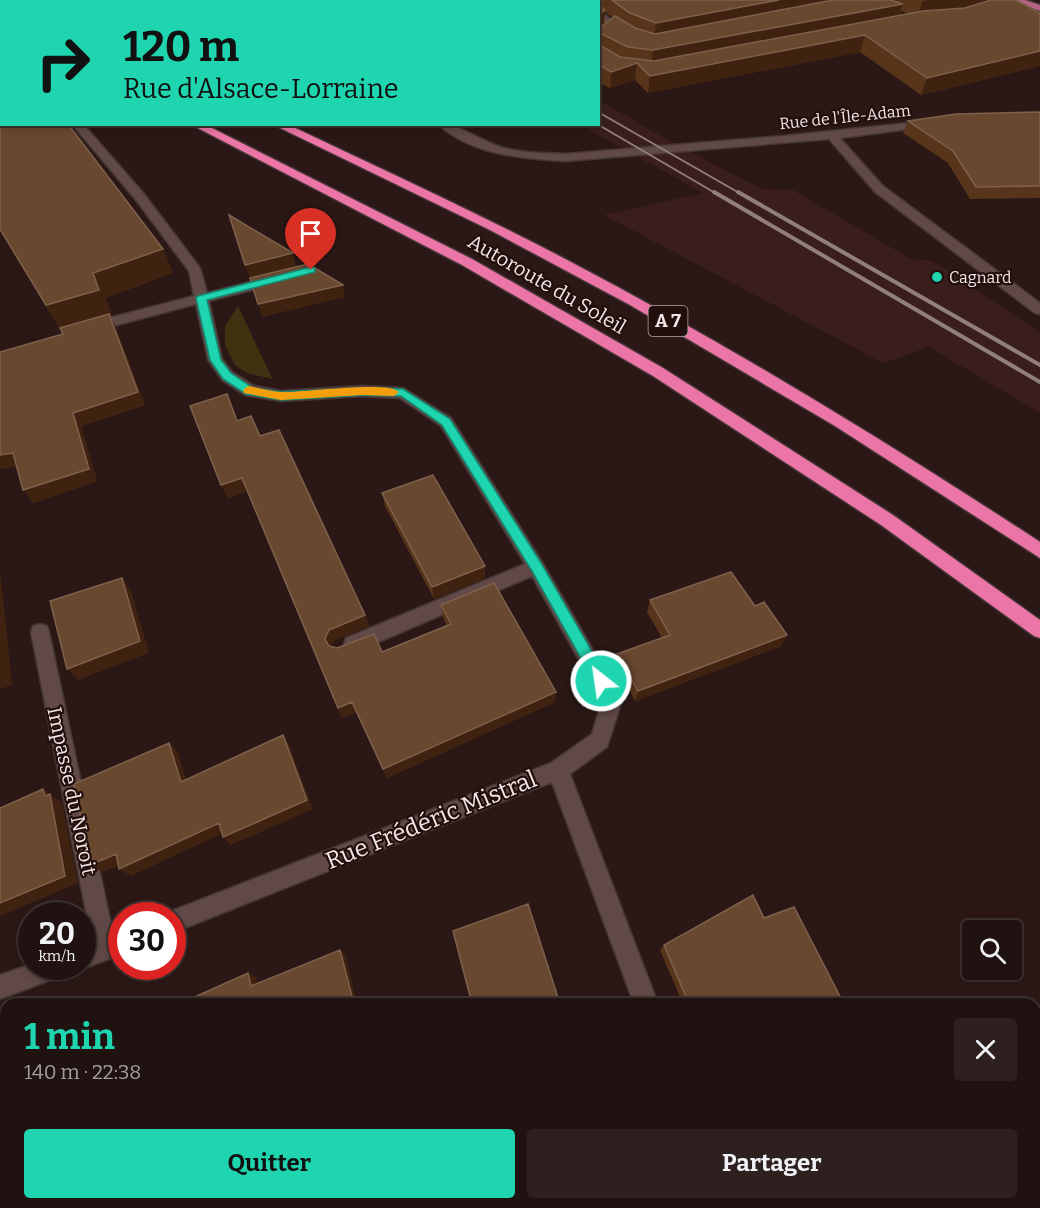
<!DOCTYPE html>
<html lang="fr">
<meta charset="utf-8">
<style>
body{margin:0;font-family:Bitter,serif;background:#2d201e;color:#f1f3f6;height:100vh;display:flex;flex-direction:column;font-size:22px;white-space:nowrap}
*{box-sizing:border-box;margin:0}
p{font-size:20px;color:#a29e9f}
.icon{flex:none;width:33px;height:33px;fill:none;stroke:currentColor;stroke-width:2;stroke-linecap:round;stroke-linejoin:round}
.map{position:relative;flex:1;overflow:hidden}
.panel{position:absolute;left:0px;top:998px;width:1041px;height:212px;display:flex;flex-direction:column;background:#201210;border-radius:18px 18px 0 0;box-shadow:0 3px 9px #0003,0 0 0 2px #3d3230}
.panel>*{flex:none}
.banner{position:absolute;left:0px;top:0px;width:600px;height:126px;box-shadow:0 3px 9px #0003,0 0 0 2px #3d3230;background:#1fd5b0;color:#111;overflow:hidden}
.buttons{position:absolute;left:962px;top:920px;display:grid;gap:12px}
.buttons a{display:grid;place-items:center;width:60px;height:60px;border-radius:6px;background:#201210;box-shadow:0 3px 9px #0003,0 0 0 2px #3d3230;font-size:30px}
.speed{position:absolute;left:18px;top:902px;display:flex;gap:12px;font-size:30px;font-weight:700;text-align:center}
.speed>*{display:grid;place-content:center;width:78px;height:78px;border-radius:50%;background:#201210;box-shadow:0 3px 9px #0003,0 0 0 2px #3d3230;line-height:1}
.speed small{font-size:15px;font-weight:400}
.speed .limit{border:9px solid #d22;background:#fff;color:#111}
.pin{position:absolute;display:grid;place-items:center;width:51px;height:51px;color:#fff;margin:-62px -26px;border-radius:50% 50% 50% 0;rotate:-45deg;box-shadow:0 0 6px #0007}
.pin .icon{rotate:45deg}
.me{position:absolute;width:66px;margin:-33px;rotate:330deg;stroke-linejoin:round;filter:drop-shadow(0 0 4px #0008)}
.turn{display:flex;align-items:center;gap:21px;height:126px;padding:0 24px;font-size:27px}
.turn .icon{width:78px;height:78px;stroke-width:2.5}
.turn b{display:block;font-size:42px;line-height:51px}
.round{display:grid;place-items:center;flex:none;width:63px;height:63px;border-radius:6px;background:#2d201e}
.overview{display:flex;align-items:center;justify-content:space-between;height:102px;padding:0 24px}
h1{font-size:36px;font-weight:700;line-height:45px;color:#1fd5b0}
.action{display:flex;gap:12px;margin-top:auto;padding:12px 24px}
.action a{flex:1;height:69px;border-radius:6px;background:#1fd5b0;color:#111;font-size:24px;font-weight:700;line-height:69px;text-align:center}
.action a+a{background:#2d201e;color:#f1f3f6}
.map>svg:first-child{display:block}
</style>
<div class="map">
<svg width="1040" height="1208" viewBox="0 0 1040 1208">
<rect width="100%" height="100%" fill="#2b1816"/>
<path fill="#391e1c" d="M599,100L669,141L762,189L793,190L911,259L930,260L962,278L974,289L1040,332V413L929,347L883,363L604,215L703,193L580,125L598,124Z"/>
<path fill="#403111" d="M238,306L272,378V379L247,373L235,365L225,345V326Z"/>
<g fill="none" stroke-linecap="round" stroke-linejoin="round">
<g stroke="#443634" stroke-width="3">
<path id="minor" d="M325,0H335L336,2H326Z
M598,9L629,35V39H623L598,17Z
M928,121L933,124L932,126L840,138L883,186L1040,303V314L1035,313L875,192L829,139L566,161C523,159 471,155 438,124C461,124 481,142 504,148C524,153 545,153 566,154L783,136Z
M72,124H83L144,194L200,268L207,293L274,276L281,280L279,283L209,301L222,359L232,372L254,386L281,391L362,386L403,388L451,418L542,562L622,700L607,747L570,774L658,1004H634L552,782L172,933V915L164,914L551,763L592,734L602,701L532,576L360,650L353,652L346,650L344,644L346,638L525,564L441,426L400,398L362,396L281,401L245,395L222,380L208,360L196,304L91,332L86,330L84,327L86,324L194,296L189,271L136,200Z
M40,624L47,626L49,632L113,934L122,931V954L82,969L76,966H82V945L92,942L31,632L33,626Z
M32,964V966H70L66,974L0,999V975Z
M708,1203H734L736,1208H710Z"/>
</g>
<g stroke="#443634" stroke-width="3">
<path id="major" d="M1011,0H1025L1040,5V11Z"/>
</g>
<g stroke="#443634" stroke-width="3">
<path id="highway" d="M42,0H52L53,2H43Z
M0,7L2,8V14L0,13Z
M190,124H204L472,259L663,368L893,515L1040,620V638L1034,636L881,525L653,376L462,265Z
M272,124H287C381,169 476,212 569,261C731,346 887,442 1040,542V558L835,426L630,305L490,230Z"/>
</g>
<use href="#minor" fill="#604946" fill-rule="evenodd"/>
<use href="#major" fill="#b46380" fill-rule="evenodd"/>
<use href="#highway" fill="#ec75a7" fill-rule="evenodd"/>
<path stroke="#907f7d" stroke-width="2" d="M386,0L388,2
M404,0L407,2
M598,112L741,194
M597,124L717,194"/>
<path stroke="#907f7d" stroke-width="4" d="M714,192L1040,382
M738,192L1040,365"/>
</g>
<path fill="#58351a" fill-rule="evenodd" d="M492,0H1016L1040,13V66L921,95L860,52L648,93L635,80L610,88L598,82V2H493ZM901,11L909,14L899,16ZM605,12L613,18L604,25Z
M1040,112V198L970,199L948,163L903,133L908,121Z
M0,120L163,249L173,273L105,298L112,315L110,316L116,328L145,405L81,426L97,481L33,503L17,466L0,469V352L63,334L0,230Z
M260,436L365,615L369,626L333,641L331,647L337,648L382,652L447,626L443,617L441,605L555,702L387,778L356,712L342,718L247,491L228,498L221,485Z
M382,493L485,578L434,599L385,506Z
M650,600L755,606L787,635L781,646L635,701L615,665L617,654L662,638L647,612Z
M764,918L844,1004H683L660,950L664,945Z
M769,1203H893L883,1208H771Z"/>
<path fill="#3f220f" d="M779,0H839L654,40L656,23Z
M930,0H991L989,5L917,17L923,1Z
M903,4L897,20L651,67L653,50Z
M605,10L603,26L598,30V15Z
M865,35L860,52L648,93L650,76Z
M1040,51V66L921,95L927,78Z
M637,63L635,80L610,88L611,72Z
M163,249L173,273L105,298L112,315L110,316L116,328L145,405L81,426L97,481L33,503L23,490L73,413L138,392L60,329L46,305L93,273Z
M293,253L296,267L250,279L245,265Z
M343,285L345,297L262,317L258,304Z
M13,453L23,465L0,469V455Z
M242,478L248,491L228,498L221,485Z
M485,566V578L434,599L432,587Z
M0,568L12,685L0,689Z
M122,578L131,591L149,653L78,680L67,669Z
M365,615L369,626L333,641L330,650L325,639L329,630Z
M787,635L781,646L635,701L638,691Z
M556,692L555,702L387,778L383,769Z
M352,702L356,712L342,718L338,708Z
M283,735L289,745L313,809L231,845L223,837Z
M169,743L178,752L189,791L181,782Z
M43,789L62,803L78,883L0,916V903L45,796Z
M219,823L227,831L131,876L119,869Z
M116,854L127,862L102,872L90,865Z
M340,950L345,954L357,1004H354Z
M248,973L256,977L258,990L251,986Z
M6,1176V1182L0,1183V1179Z"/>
<path fill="#694830" stroke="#7e614c" stroke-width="1.5" d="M506,0H597V2H508Z
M612,0H779L656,23L630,13Z
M833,0H890L903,4L653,50L628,47L598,32V27H601L615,16L635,28L655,34Z
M991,0H1016L1040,13V51L927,78L865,35L650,76L637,63L611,72L598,64V44L620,57L654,61L923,11L965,8Z
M598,4L605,10L598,15Z
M1040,112V186L976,187L953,151L908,121L956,114Z
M2,119V124H68L163,249L93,273L99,290L46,305L0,229V120Z
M229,215L293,253L245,265Z
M308,264L343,285L258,304L250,278Z
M109,314L138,392L73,413L89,469L23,490L13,453L0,455V352L63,334L60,328Z
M227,394L237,421L251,416L260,436L279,430L365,615L329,630L325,639L329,646L337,648L374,634L382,652L451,624L441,605L494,583L556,692L383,769L352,702L338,708L242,478L221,485L190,406Z
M433,475L485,566L432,587L382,493Z
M731,572L755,606L764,602L787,635L638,691L617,654L670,635L650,600Z
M122,578L140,641L67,669L50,601Z
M283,735L307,800L223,837L219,823L119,869L116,854L90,865L74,784L169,743L181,782Z
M43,789L45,796L50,794L65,876L0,903V808Z
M753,895L764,918L794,907L844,1004H689L664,945Z
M528,904L560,1004H472L453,931Z
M340,950L354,1004H179L248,973L251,986Z
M6,1075V1176L0,1179V1078Z
M523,1203H623L625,1208H525Z
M775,1203H893L883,1208H777Z"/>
<path fill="#1fd5b0" stroke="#148a72" stroke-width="1.5" d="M311,267L315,268V272L207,300L221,360L231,373L253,388L281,392L362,388L403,389L450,419L541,563L606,676L609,681L606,685L601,687L596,685L532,571L442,425L401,396L362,395L281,400L246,394L223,379L210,360L196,298L198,296Z"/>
<path fill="#f59e0b" d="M248,386C259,388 270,391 280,392C302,393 388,380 399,392L394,396L362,395L281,400L244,393L243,390Z"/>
<circle fill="#1fd5b0" stroke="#210f0d" stroke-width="2" cx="937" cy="277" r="6"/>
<g text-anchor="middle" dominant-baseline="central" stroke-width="4.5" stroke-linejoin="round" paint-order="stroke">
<g font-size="16" fill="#f4e5e4" stroke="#210f0d">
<text transform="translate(845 117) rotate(-6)">Rue de l'Île-Adam</text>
</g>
<g font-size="16" fill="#f4e5e4" stroke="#210f0d" text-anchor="start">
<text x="949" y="277">Cagnard</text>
</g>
<rect fill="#210f0d" stroke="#b5a5a4" stroke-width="1.5" x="648.5" y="306" width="39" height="30" rx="4.5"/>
<g font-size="18" font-weight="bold" fill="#f4e5e4">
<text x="668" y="321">A 7</text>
</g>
<g font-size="20" fill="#f4e5e4" stroke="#210f0d">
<text transform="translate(547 284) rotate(30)">Autoroute du Soleil</text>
<text transform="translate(72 791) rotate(78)">Impasse du Noroit</text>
</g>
<g font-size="24" fill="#f4e5e4" stroke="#210f0d">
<text transform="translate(431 820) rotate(-22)">Rue Frédéric Mistral</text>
</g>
</g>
</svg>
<div class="buttons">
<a><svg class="icon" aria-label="search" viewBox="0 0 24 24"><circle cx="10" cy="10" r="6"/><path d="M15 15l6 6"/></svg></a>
</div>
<div class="speed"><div>20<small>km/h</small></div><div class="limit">30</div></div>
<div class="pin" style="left:311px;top:270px;background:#d93025"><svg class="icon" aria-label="arrive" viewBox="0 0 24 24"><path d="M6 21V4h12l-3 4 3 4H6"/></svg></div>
<svg class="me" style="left:601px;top:681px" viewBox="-20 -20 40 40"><circle r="17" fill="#1fd5b0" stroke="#fff" stroke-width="3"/><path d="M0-11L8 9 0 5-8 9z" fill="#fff"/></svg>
<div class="banner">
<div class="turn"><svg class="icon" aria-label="right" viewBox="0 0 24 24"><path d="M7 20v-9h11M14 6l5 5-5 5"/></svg><div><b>120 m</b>Rue d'Alsace-Lorraine</div></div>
</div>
<section class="panel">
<div class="overview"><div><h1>1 min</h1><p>140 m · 22:38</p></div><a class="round"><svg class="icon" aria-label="close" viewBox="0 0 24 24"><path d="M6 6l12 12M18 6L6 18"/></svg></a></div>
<div class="action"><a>Quitter</a><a>Partager</a></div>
</section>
</div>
